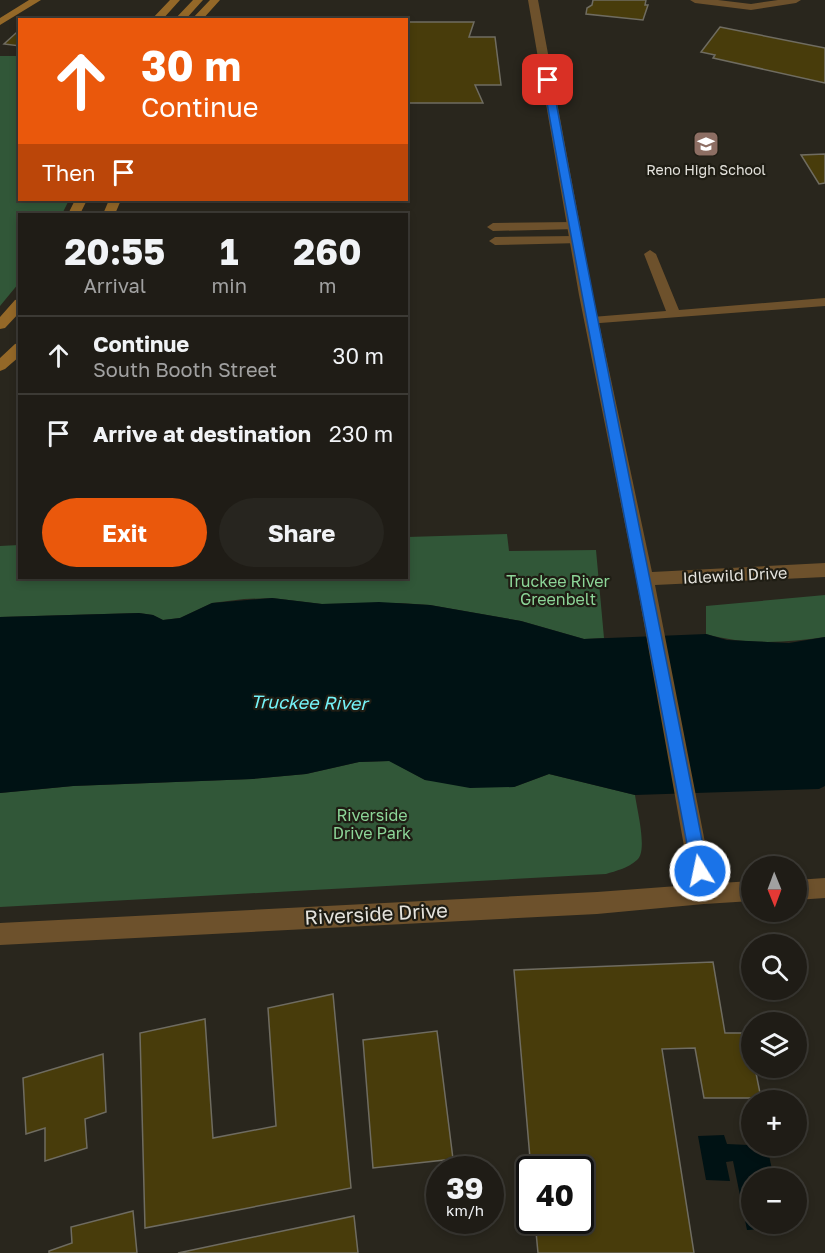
<!DOCTYPE html>
<meta charset="utf-8">
<style>
body{margin:0;font-family:"Golos Text",sans-serif;background:#27251f;color:#f1f3f6;height:100vh;display:flex;flex-direction:column;font-size:22px;white-space:nowrap}
*{box-sizing:border-box;margin:0}
p{font-size:20px;color:#a1a1a1}
.icon{flex:none;width:33px;height:33px;fill:none;stroke:currentColor;stroke-width:2;stroke-linecap:round;stroke-linejoin:round}
.map{position:relative;flex:1;overflow:hidden}
.panel{position:absolute;left:18px;top:213px;width:390px;height:366px;display:flex;flex-direction:column;background:#1f1c16;border-radius:0px;box-shadow:0 3px 9px #0003,0 0 0 2px #3c3a35}
.panel>*{flex:none}
.hud{position:absolute;left:18px;top:18px;width:390px;height:183px;border-radius:0px;box-shadow:0 3px 9px #0003,0 0 0 2px #3c3a35;background:#ea580c;color:#fff;overflow:hidden}
.needle{width:39px;rotate:179deg}
.buttons{position:absolute;left:741px;top:856px;display:grid;gap:12px}
.buttons a{display:grid;place-items:center;width:66px;height:66px;border-radius:50%;background:#1f1c16;box-shadow:0 3px 9px #0003,0 0 0 2px #3c3a35;font-size:30px}
.speed{position:absolute;left:426px;top:1156px;display:flex;gap:12px;font-size:30px;font-weight:700;text-align:center}
.speed>*{display:grid;place-content:center;width:78px;height:78px;border-radius:50%;background:#1f1c16;box-shadow:0 3px 9px #0003,0 0 0 2px #3c3a35;line-height:1}
.speed small{font-size:15px;font-weight:400}
.speed .limit{border:3px solid #111;border-radius:9px;background:#fff;color:#111}
.pin{position:absolute;display:grid;place-items:center;width:51px;height:51px;color:#fff;margin:-26px;border-radius:12px;box-shadow:0 3px 9px #0006}
.me{position:absolute;width:66px;margin:-33px;rotate:350deg;stroke-linejoin:round;filter:drop-shadow(0 0 4px #0008)}
.turn{display:flex;align-items:center;gap:21px;height:126px;padding:0 24px;font-size:27px}
.turn .icon{width:78px;height:78px;stroke-width:2.5}
.turn b{display:block;font-size:42px;line-height:51px}
.then{display:flex;align-items:center;height:57px;padding:0 24px;background:#0003;gap:12px;font-size:22px}
.eta{display:flex;justify-content:space-evenly;align-items:center;height:102px;text-align:center}
.eta b{font-size:36px;font-weight:700;line-height:42px}
.cta{display:flex;gap:12px;margin-top:auto;padding:12px 24px}
.cta a{flex:1;height:69px;border-radius:36px;background:#ea580c;color:#fff;font-size:24px;font-weight:700;line-height:69px;text-align:center}
.cta a+a{background:#27251f;color:#f1f3f6}
ul{padding:0;list-style:none}
li{display:flex;align-items:center;gap:18px;height:78px;padding:0 24px;border-top:2px solid #3c3a35}
li div{flex:1}
li b{display:block;font-size:22px}
li em{font-style:normal}
.map>svg:first-child{display:block}
</style>
<div class="map">
<svg width="825" height="1253" viewBox="0 0 825 1253">
<rect width="100%" height="100%" fill="#29261d"/>
<path fill="#315738" d="M0,56H19L20,200H69L62,214H20L19,283L0,306Z
M507,534L509,551L596,550L604,638L584,639L521,621L430,605L400,603L322,604L272,598L244,599L212,603L180,618L163,620L153,615L139,613L0,617V546L19,545L20,578H406L407,537Z
M825,595V637C785,643 745,645 706,634V606Z
M390,761L425,780L514,787L549,774L635,795C637,810 648,851 637,860C628,868 616,871 606,874L0,907V793L73,786L252,779L306,774L359,762Z"/>
<path fill="#001214" d="M272,598L322,604L379,602L430,605L521,621L584,639L706,634L727,640L789,643L825,637V786L819,789L635,795L549,774L514,787L470,788L425,780L389,761L359,762L306,774L252,779L73,786L0,793V617L139,613L153,615L163,620L180,618L212,603Z
M724,1135L727,1144L767,1146L774,1179H752V1224H783V1228L747,1230L733,1161L726,1162L730,1181L706,1180L698,1136Z"/>
<path fill="#483c0b" stroke="#6f6c61" stroke-width="1.5" d="M593,0H646L645,5H648L643,20L586,14L587,8L592,5Z
M406,22H474L469,37H495L501,85H475L483,103H406Z
M720,27L825,48V83L713,58L715,55L701,52Z
M16,33L20,34V46L4,44Z
M825,154V183L819,184L801,155Z
M713,962L725,1033H747L752,1052V1068H755L761,1098H704L695,1048L662,1049L694,1253H538L535,1221H580V1170H531L514,970Z
M333,994L351,1188L145,1228L140,1033L205,1019L213,1138L276,1126L268,1008Z
M437,1031L453,1159L373,1168L363,1040Z
M103,1054L106,1112L85,1119L87,1148L45,1161V1128L26,1134L23,1078Z
M133,1211L137,1253H49V1251L72,1243L71,1227Z
M354,1216L358,1253H178Z"/>
<g fill="none" stroke-linecap="round" stroke-linejoin="round">
<path fill="#6d512c" fill-rule="evenodd" d="M690,0H718L751,4L778,0H801L796,3L751,10L695,3Z
M573,222L579,226L577,229L493,231L487,227L493,223Z
M576,236L582,240L581,243L495,245L489,241L495,237Z
M650,250L656,254L679,310L825,298V306L587,324L585,321L587,318L592,317L666,311L644,254Z"/>
<path fill="#6d512c" fill-rule="evenodd" d="M825,878V898L796,900V880Z
M752,881V901L704,904L696,901L693,894L696,887L704,884Z"/>
<path fill="#6d512c" fill-rule="evenodd" d="M528,0H538L593,295L652,572L825,563V577L655,585L715,894L712,901L704,904L597,914L0,945V923L597,892L691,885L636,579L579,295Z"/>
<path fill="#946828" fill-rule="evenodd" d="M29,0H41L0,25V18Z
M170,0H180L162,20H151Z
M193,0H203L185,20H174Z
M210,0H220L202,20H191Z
M75,200H87L80,214H68Z
M109,200H121L115,214H103Z
M20,299V312L5,328L0,329V317L15,300Z
M20,343V356L5,369L0,371V358L15,344Z"/>
</g>
<path fill="#1a73e8" stroke="#114b97" stroke-width="1.5" d="M548,78L552,80C600,344 657,607 708,871L705,876L700,879L694,876L692,871C643,607 589,344 543,80Z"/>
<defs>
<g id="school-square" transform="scale(1.35)"><rect x="-9" y="-9" width="18" height="18" rx="4" fill="#8d6e63" stroke="#1f1d14"/><path d="M0-5L7-2L0 1L-7-2ZM-4 1L0 2.5L4 1V4Q0 6-4 4Z" fill="#fff"/></g>
</defs>
<g fill-rule="evenodd">
<use href="#school-square" x="706" y="144"/>
</g>
<g text-anchor="middle" dominant-baseline="central" stroke-width="4.5" stroke-linejoin="round" paint-order="stroke">
<g font-size="14" fill="#e5e3dd" stroke="#1f1d14">
<text x="706" y="169">Reno High School</text>
</g>
<g font-size="16" fill="#e5e3dd" stroke="#1f1d14">
<text transform="translate(735 575) rotate(-3)">Idlewild Drive</text>
</g>
<g font-size="16" fill="#8dd698" stroke="#1f1d14">
<text x="558" y="581">Truckee River<tspan x="558" dy="18">Greenbelt</tspan></text>
<text x="372" y="815">Riverside<tspan x="372" dy="18">Drive Park</tspan></text>
</g>
<g font-size="18" font-style="italic" fill="#75f4f9" stroke="#1f1d14">
<text transform="translate(309 702) rotate(1)">Truckee River</text>
</g>
<g font-size="20" fill="#e5e3dd" stroke="#1f1d14">
<text transform="translate(376 913) rotate(-3)">Riverside Drive</text>
</g>
</g>
</svg>
<div class="buttons">
<a><svg class="needle" viewBox="-14 -14 28 28"><path d="M0-13l5 13h-10z" fill="#e53935"/><path d="M0 13l5-13h-10z" fill="#a1a1a1"/></svg></a>
<a><svg class="icon" aria-label="search" viewBox="0 0 24 24"><circle cx="10" cy="10" r="6"/><path d="M15 15l6 6"/></svg></a>
<a><svg class="icon" aria-label="layers" viewBox="0 0 24 24"><path d="M12 4l9 5-9 5-9-5zM3 14l9 5 9-5"/></svg></a>
<a>+</a>
<a>−</a>
</div>
<div class="speed"><div>39<small>km/h</small></div><div class="limit">40</div></div>
<div class="pin" style="left:548px;top:80px;background:#d93025"><svg class="icon" aria-label="arrive" viewBox="0 0 24 24"><path d="M6 21V4h12l-3 4 3 4H6"/></svg></div>
<svg class="me" style="left:700px;top:871px" viewBox="-20 -20 40 40"><circle r="17" fill="#1a73e8" stroke="#fff" stroke-width="3"/><path d="M0-11L8 9 0 5-8 9z" fill="#fff"/></svg>
<div class="hud">
<div class="turn"><svg class="icon" aria-label="ahead" viewBox="0 0 24 24"><path d="M12 20V5M6 11l6-6 6 6"/></svg><div><b>30 m</b>Continue</div></div>
<div class="then">Then<svg class="icon" aria-label="arrive" viewBox="0 0 24 24"><path d="M6 21V4h12l-3 4 3 4H6"/></svg></div>
</div>
<section class="panel">
<div class="eta">
<div><b>20:55</b><p>Arrival</p></div>
<div><b>1</b><p>min</p></div>
<div><b>260</b><p>m</p></div>
</div>
<ul>
<li><svg class="icon" aria-label="ahead" viewBox="0 0 24 24"><path d="M12 20V5M6 11l6-6 6 6"/></svg><div><b>Continue</b><p>South Booth Street</p></div><em>30 m</em></li>
<li><svg class="icon" aria-label="arrive" viewBox="0 0 24 24"><path d="M6 21V4h12l-3 4 3 4H6"/></svg><div><b>Arrive at destination</b></div><em>230 m</em></li>
</ul>
<div class="cta"><a>Exit</a><a>Share</a></div>
</section>
</div>
